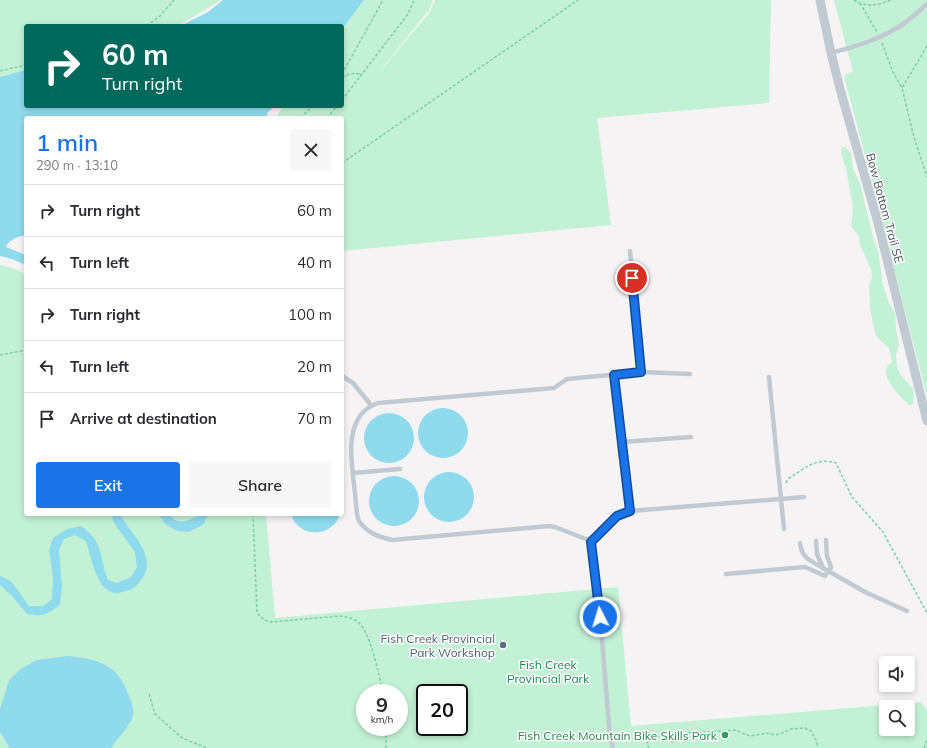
<!DOCTYPE html>
<meta charset="utf-8">
<style>
body{margin:0;font-family:Mulish,sans-serif;background:#f7f7f7;color:#2b2b33;height:100vh;display:flex;flex-direction:column;font-size:15px;white-space:nowrap}
*{box-sizing:border-box;margin:0}
p{font-size:13px;color:#7c7c81}
.icon{flex:none;width:22px;height:22px;fill:none;stroke:currentColor;stroke-width:2;stroke-linecap:round;stroke-linejoin:round}
.map{position:relative;flex:1;overflow:hidden}
.drawer{position:absolute;left:24px;top:116px;width:320px;height:400px;display:flex;flex-direction:column;background:#fff;border-radius:4px;box-shadow:0 2px 6px #0003}
.drawer>*{flex:none}
.hud{position:absolute;left:24px;top:24px;width:320px;height:84px;border-radius:4px;box-shadow:0 2px 6px #0003;background:#00695c;color:#fff;overflow:hidden}
.buttons{position:absolute;left:879px;top:656px;display:grid;gap:8px}
.buttons a{display:grid;place-items:center;width:36px;height:36px;border-radius:4px;background:#fff;box-shadow:0 2px 6px #0003;font-size:20px}
.speed{position:absolute;left:356px;top:684px;display:flex;gap:8px;font-size:20px;font-weight:700;text-align:center}
.speed>*{display:grid;place-content:center;width:52px;height:52px;border-radius:50%;background:#fff;box-shadow:0 2px 6px #0003;line-height:1}
.speed small{font-size:10px;font-weight:400}
.speed .limit{border:2px solid #111;border-radius:6px;background:#fff;color:#111}
.pin{position:absolute;display:grid;place-items:center;width:34px;height:34px;color:#fff;margin:-17px;border:2px solid #fff;border-radius:50%;box-shadow:0 1px 4px #0007}
.me{position:absolute;width:44px;margin:-22px;rotate:355deg;stroke-linejoin:round;filter:drop-shadow(0 0 3px #0008)}
.turn{display:flex;align-items:center;gap:14px;height:84px;padding:0 12px;font-size:18px}
.turn .icon{width:52px;height:52px;stroke-width:2.5}
.turn b{display:block;font-size:28px;line-height:34px}
.round{display:grid;place-items:center;flex:none;width:42px;height:42px;border-radius:4px;background:#f7f7f7}
.overview{display:flex;align-items:center;justify-content:space-between;height:68px;padding:0 12px}
h1{font-size:24px;font-weight:600;line-height:30px;color:#1a73e8}
.primary-button{display:flex;gap:8px;margin-top:auto;padding:8px 12px}
.primary-button a{flex:1;height:46px;border-radius:4px;background:#1a73e8;color:#fff;font-size:16px;font-weight:600;line-height:46px;text-align:center}
.primary-button a+a{background:#f7f7f7;color:#2b2b33}
ul{padding:0;list-style:none}
li{display:flex;align-items:center;gap:12px;height:52px;padding:0 12px;border-top:1px solid #e1e1e2}
li div{flex:1}
li b{display:block;font-size:15px}
li em{font-style:normal}
.map>svg:first-child{display:block}
</style>
<div class="map">
<svg width="927" height="748" viewBox="0 0 927 748">
<rect width="100%" height="100%" fill="#f5f3f3"/>
<path fill="#c3f1d5" fill-rule="evenodd" d="M0,0H221L181,24L176,26H26V82L0,90Z
M362,0H433L429,10L371,82L430,12L435,0H771L769,103L597,118L611,225L342,251V118H275L284,106H342V26Z
M834,0H927V396C899,291 874,186 845,81V74L853,72Z
M842,147H845L851,153L853,169L860,183L873,237L878,251L883,285L889,303L895,313L896,329L899,345L896,355L897,367L900,374L913,389L914,396L913,404L910,405C902,400 883,379 886,369C887,366 890,364 892,362L889,348L878,338L875,333L870,308L869,285L872,277L871,269L860,245L858,235L851,226L853,212L852,201L846,168L841,154Z
M0,265L15,269L26,275V514H266L275,618L618,587L631,726L921,702L927,711V748H0ZM365,693H399V727H365ZM425,693H459V727H425ZM886,707H908V729H886Z"/>
<path fill="#90daee" d="M223,0H364L342,29V26H180L208,12Z
M26,70V106H275L268,112L266,118H26V235C18,237 9,239 6,247L26,255V265L12,259L0,256V77Z
M418 433a25 25 0 1 1 50 0a25 25 0 1 1-50 0Z
M364 438a25 25 0 1 1 50 0a25 25 0 1 1-50 0Z
M424 497a25 25 0 1 1 50 0a25 25 0 1 1-50 0Z
M369 501a25 25 0 1 1 50 0a25 25 0 1 1-50 0Z
M111,514H120C128,530 147,545 147,565C147,574 140,582 134,588C130,590 126,591 122,592C98,600 91,557 86,541L75,535L64,539L59,550L62,587L60,605C48,614 42,617 27,614L12,596L0,585V576L11,581L29,606H43L52,599L53,578L49,550L53,538L67,529L81,526C104,541 99,558 108,580L117,583L131,577L137,567L135,552L114,523Z
M158,514H169C177,525 185,522 196,517L197,514H209L203,525L188,532L178,531L166,525Z
M291,514H340C333,538 298,539 291,514Z
M68,656C97,659 117,663 128,694C131,700 134,708 133,715C131,725 117,739 111,748H10L0,732V709L9,680L22,668L37,660Z"/>
<g fill="none" stroke-linecap="round" stroke-linejoin="round">
<path stroke="#7ad0a6" stroke-width="1.5" stroke-dasharray="3 2" stroke-linecap="butt" d="M854,0C867,8 878,5 891,0
M860,3L877,32
M147,26L160,16L174,0
M882,43L893,72L902,88
M927,46L902,88L914,137L927,177
M0,71L26,65
M342,74L383,0
M342,77C348,74 355,72 362,75
M342,100L408,14L414,0
M301,118L312,106
M327,118L337,106
M342,163L578,0
M0,355L26,350
M786,483L788,479C805,468 816,457 836,463L852,497L883,532L927,613
M253,514L257,613L264,620L271,622L340,616C347,617 353,618 358,622C371,633 379,676 383,693
M149,694L155,714L182,738L207,748
M386,748V727
M649,748L647,744L648,738L654,735L673,742C680,741 682,736 688,733L735,730L750,736L769,733L775,735L780,734L791,729L805,728L811,731L816,740L818,748
M924,748L927,740"/>
<path stroke="#c1cad2" stroke-width="4.5" d="M831,53C853,47 875,41 895,29C907,23 917,13 927,4
M630,251L641,372
M614,375L630,511L617,516L591,541L555,527L549,526L392,540C379,537 367,533 359,521C356,516 356,500 355,493C352,464 341,416 378,403L554,388L567,379L641,372L690,374
M342,376L353,383L371,405
M622,442L691,437
M353,473L400,469
M630,511L781,499L769,377
M784,529L781,499L804,497
M591,541L598,589L610,738L613,748
M816,541L817,554L823,568L865,592L907,611
M800,543C802,559 810,560 823,568
M726,574L805,567L825,576L831,567L827,556L826,540"/>
<path stroke="#c1cad2" stroke-width="9" d="M820,0L831,53L840,89L878,223L927,421"/>
</g>
<g fill="none" stroke-linecap="round" stroke-linejoin="round">
<g stroke="#114b97" stroke-width="10">
<path id="route" d="M600,617L591,542L617,516L630,511L614,375L641,372L632,278"/>
</g>
<use href="#route" stroke="#1a73e8" stroke-width="7"/>
</g>
<circle fill="#5c6f8a" stroke="#fff" stroke-width="1.5" cx="503" cy="645" r="4"/>
<circle fill="#2e9e5b" stroke="#fff" stroke-width="1.5" cx="725" cy="735" r="4"/>
<g text-anchor="middle" dominant-baseline="central" stroke-width="3" stroke-linejoin="round" paint-order="stroke">
<g font-size="12" fill="#4a5661" stroke="#fff">
<text transform="translate(885 208) rotate(75)">Bow Bottom Trail SE</text>
</g>
<g font-size="12" fill="#4e5e75" stroke="#fff" text-anchor="end">
<text x="495" y="638">Fish Creek Provincial<tspan x="495" dy="14">Park Workshop</tspan></text>
</g>
<g font-size="12" fill="#17864f" stroke="#fff">
<text x="548" y="664">Fish Creek<tspan x="548" dy="14">Provincial Park</tspan></text>
</g>
<g font-size="12" fill="#27864d" stroke="#fff" text-anchor="end">
<text x="717" y="735">Fish Creek Mountain Bike Skills Park</text>
</g>
</g>
</svg>
<div class="buttons">
<a><svg class="icon" aria-label="sound" viewBox="0 0 24 24"><path d="M4 9h4l5-4v14l-5-4H4zM17 9q2 3 0 6"/></svg></a>
<a><svg class="icon" aria-label="search" viewBox="0 0 24 24"><circle cx="10" cy="10" r="6"/><path d="M15 15l6 6"/></svg></a>
</div>
<div class="speed"><div>9<small>km/h</small></div><div class="limit">20</div></div>
<div class="pin" style="left:632px;top:278px;background:#d93025"><svg class="icon" aria-label="arrive" viewBox="0 0 24 24"><path d="M6 21V4h12l-3 4 3 4H6"/></svg></div>
<svg class="me" style="left:600px;top:617px" viewBox="-20 -20 40 40"><circle r="17" fill="#1a73e8" stroke="#fff" stroke-width="3"/><path d="M0-11L8 9 0 5-8 9z" fill="#fff"/></svg>
<div class="hud">
<div class="turn"><svg class="icon" aria-label="right" viewBox="0 0 24 24"><path d="M7 20v-9h11M14 6l5 5-5 5"/></svg><div><b>60 m</b>Turn right</div></div>
</div>
<section class="drawer">
<div class="overview"><div><h1>1 min</h1><p>290 m · 13:10</p></div><a class="round"><svg class="icon" aria-label="close" viewBox="0 0 24 24"><path d="M6 6l12 12M18 6L6 18"/></svg></a></div>
<ul>
<li><svg class="icon" aria-label="right" viewBox="0 0 24 24"><path d="M7 20v-9h11M14 6l5 5-5 5"/></svg><div><b>Turn right</b></div><em>60 m</em></li>
<li><svg class="icon" aria-label="left" viewBox="0 0 24 24"><path d="M17 20v-9H6M10 6l-5 5 5 5"/></svg><div><b>Turn left</b></div><em>40 m</em></li>
<li><svg class="icon" aria-label="right" viewBox="0 0 24 24"><path d="M7 20v-9h11M14 6l5 5-5 5"/></svg><div><b>Turn right</b></div><em>100 m</em></li>
<li><svg class="icon" aria-label="left" viewBox="0 0 24 24"><path d="M17 20v-9H6M10 6l-5 5 5 5"/></svg><div><b>Turn left</b></div><em>20 m</em></li>
<li><svg class="icon" aria-label="arrive" viewBox="0 0 24 24"><path d="M6 21V4h12l-3 4 3 4H6"/></svg><div><b>Arrive at destination</b></div><em>70 m</em></li>
</ul>
<div class="primary-button"><a>Exit</a><a>Share</a></div>
</section>
</div>
